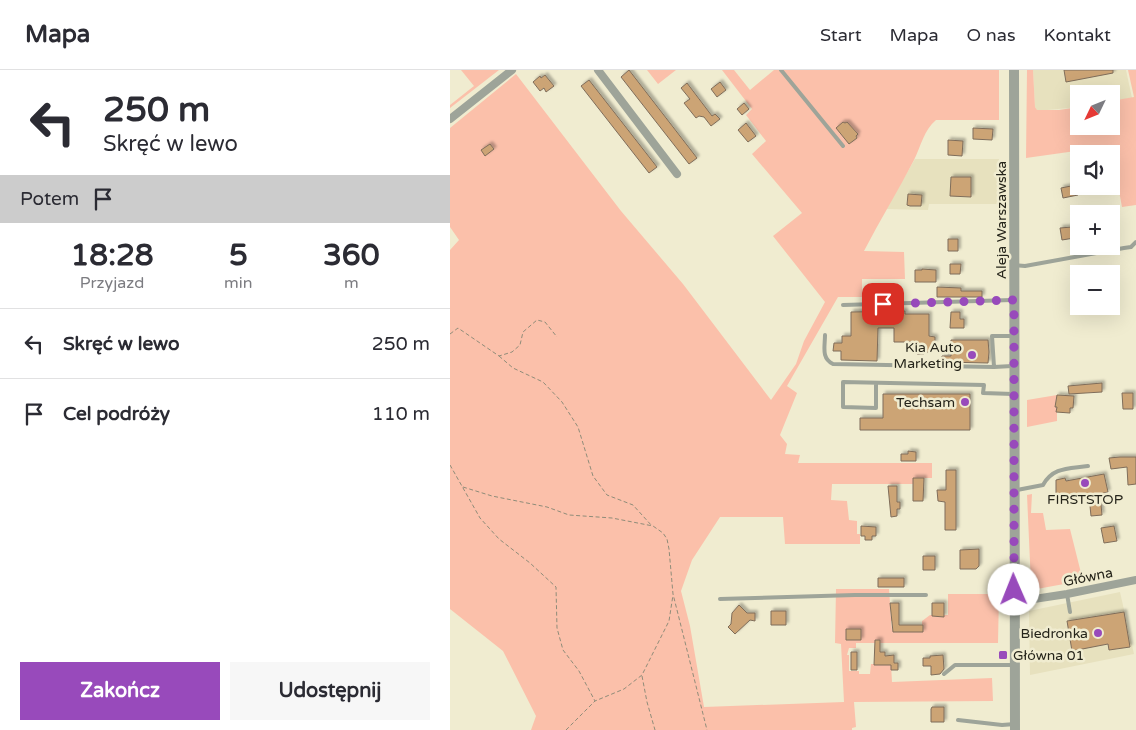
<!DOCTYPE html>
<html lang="pl">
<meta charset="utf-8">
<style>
body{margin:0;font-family:"Varela Round",sans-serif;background:#f7f7f7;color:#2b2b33;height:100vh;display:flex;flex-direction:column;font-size:19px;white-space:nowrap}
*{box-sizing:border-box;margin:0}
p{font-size:16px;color:#7c7c81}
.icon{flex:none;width:28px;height:28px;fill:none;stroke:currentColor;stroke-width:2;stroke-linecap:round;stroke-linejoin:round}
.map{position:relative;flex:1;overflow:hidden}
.side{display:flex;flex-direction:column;background:#fff;width:450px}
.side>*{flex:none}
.top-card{background:#fff;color:#2b2b33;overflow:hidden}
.needle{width:32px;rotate:227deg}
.fabs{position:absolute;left:620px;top:15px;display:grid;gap:10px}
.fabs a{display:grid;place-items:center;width:50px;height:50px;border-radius:0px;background:#fff;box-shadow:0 5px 20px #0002;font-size:25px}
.pin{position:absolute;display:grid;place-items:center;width:42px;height:42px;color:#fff;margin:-21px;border-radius:10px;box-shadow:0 2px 8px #0006}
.me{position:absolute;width:55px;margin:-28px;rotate:359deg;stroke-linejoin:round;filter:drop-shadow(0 0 4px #0008)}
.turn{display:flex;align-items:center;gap:18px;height:105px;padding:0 20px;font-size:22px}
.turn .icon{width:65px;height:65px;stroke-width:2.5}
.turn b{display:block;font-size:35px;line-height:42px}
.then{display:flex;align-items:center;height:48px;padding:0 20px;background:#0003;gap:10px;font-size:19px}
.eta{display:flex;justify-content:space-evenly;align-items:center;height:85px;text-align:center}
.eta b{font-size:30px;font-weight:700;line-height:35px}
.button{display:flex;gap:10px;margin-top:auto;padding:10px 20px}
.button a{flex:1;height:58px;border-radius:0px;background:#984abb;color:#fff;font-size:20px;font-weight:700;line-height:58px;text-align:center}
.button a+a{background:#f7f7f7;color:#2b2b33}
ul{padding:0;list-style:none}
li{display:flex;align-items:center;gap:15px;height:70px;padding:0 20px;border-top:1px solid #e1e1e2}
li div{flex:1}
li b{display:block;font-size:19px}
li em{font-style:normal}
header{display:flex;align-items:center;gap:30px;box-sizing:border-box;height:70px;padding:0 25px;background:#fff;border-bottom:1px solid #e1e1e2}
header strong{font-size:24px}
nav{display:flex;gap:28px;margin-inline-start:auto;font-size:18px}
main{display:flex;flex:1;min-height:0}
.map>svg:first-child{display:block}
</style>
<header>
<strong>Mapa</strong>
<nav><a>Start</a><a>Mapa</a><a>O nas</a><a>Kontakt</a></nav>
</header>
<main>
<section class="side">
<div class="top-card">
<div class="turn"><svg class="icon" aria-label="left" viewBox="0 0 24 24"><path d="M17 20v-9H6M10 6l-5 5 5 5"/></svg><div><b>250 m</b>Skręć w lewo</div></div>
<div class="then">Potem<svg class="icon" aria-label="arrive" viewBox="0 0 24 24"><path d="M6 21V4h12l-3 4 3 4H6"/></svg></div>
</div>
<div class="eta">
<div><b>18:28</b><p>Przyjazd</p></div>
<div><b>5</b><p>min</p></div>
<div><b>360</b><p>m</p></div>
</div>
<ul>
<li><svg class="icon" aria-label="left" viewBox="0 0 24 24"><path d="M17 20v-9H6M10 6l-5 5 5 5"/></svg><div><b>Skręć w lewo</b></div><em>250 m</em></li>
<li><svg class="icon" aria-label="arrive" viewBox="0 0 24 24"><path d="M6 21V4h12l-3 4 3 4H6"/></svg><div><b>Cel podróży</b></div><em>110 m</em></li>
</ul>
<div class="button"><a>Zakończ</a><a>Udostępnij</a></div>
</section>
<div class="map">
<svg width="686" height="660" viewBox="0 0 686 660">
<defs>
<filter id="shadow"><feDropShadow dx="2.5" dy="-2.5" stdDeviation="1" flood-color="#0004"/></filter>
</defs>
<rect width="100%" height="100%" fill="#f0ecd0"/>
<path fill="#e7e1be" d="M583,0H676L682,28L661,31V24H629V37L587,41L585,37Z
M465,89H549V134H479L478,140L436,139Z
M670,522L684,584L580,605L579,541Z"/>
<path fill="#fbc0aa" d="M11,0H49L0,38V35L24,16Z
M197,0H226L208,14Z
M272,0H284L300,20L324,0H549V50H486C474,60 471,76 464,90C448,121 430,150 414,181L454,182L455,209H412V227H388L337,316L347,323L330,365L337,374L335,384L350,385L348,393H482V408H463V414H382L381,430L397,431L399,450L407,451V464H410V474H335L333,447H270L242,490L231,521L240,556L254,637L394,632L391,574L385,573L386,519H439L441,548H449L448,551H441L442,560L472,559V551L480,545H498V524H549L548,573H406V578H399L397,585H399V601H409V604H420L421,594H441L442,612L542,608L543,631L404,632L406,657L402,658V660H81L86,646L53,581L0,539V180L9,170L0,157V58L66,4L171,141L233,214L321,330L346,294L354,271L375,232L323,166L352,143L302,84L316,71L296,45L302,39Z
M577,0H583L585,37L587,40H609L629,37V56H661V31L684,27L678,0H686V135L672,137L666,105H661V84H649L647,78L576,88Z
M607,325L605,336L607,337V351L577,357V330Z
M582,424L581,443H593L596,460L620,459L631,503L640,504L641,509L587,519L581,514L577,425Z"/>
<path fill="#cca475" stroke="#7f6d5a" filter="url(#shadow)" d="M179,0L247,88L239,94L171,7Z
M614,0H663V3L616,12Z
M95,5L104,16L96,22L94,18L90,21L83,12L90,6L91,8Z
M139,10L207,97L199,103L131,16Z
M270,12L276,20L267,27L261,19Z
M237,13L262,46L265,44L270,49L261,56L254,47L249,46L246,48L234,33L240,29L231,18Z
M294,33L299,39L292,45L287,39Z
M393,52L395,53L397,52L408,64L406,66L407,68L399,74L386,58Z
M296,53L306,66L298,72L288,60Z
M523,58L543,59L542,70L523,69Z
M498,70L513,71L512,86L498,85Z
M40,74L44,79L35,86L31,80Z
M501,107H521V127L500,126Z
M626,115L628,125L613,128L611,118Z
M458,124L472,125L471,136H460L457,135Z
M622,157L624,168L612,170L610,158Z
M498,169H508V181H498Z
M500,194H511L510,204H500Z
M472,199L486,200V212H465V200H472Z
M487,217L511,218V221H532V227H487Z
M455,241V244H479V266L485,267V273H482V282H474V284H467L466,272H444V258H428L427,291L391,290V281H383L384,273H392V266H401V242Z
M501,242H510V249H514V258H500Z
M501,270H538L539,282L538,293L492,292V286H501Z
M652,313V322L619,324L618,316Z
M672,323H683V339H673Z
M433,324H520V360H410V348H433Z
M607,325L624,326L623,338H620V343L606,342L607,337H605Z
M458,381L466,382V391H451V384H458Z
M670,387H686V414L678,415L677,397L661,399L659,388Z
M496,400H506V460H495V432L488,431L487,420H496Z
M654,404L658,422L650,424L652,445L641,446L639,426L606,432V410L615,408L616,411Z
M463,408H474L473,431H463Z
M438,416H447V432H450V439H447V446L441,447Z
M411,456L426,457V466H422V470H415V466H411Z
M664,456L667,471L654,473L651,458Z
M529,479V496L526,499H510V480Z
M473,486H485V500H473Z
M428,508H454V517H428Z
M440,533H449V555H473V562H443Z
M482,533H494V547L482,546Z
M289,535L297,543H305V551L300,550L285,564L278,557L281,554L282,543Z
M321,541H336V555H321Z
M674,542L680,577L659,580L658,574L622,581L617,551Z
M396,559H411V570H396Z
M425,570H430V582H435V586L444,585V593H448V600H441V595H424Z
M401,582H407V600H401Z
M493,585L494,599L490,604L481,605V596H473V588H480V586Z
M482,637H494V652H481V639Z"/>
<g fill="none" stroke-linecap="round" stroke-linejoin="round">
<path stroke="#8f8c79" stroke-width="1" stroke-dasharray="4 2.5" stroke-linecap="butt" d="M0,264L8,258L49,286L62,282L70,275L73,262L87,250L95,252L107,267
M49,286L63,298L93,312L112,332L128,357L143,406L157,425L183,435L202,456
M0,395L30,448L49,469L80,493L106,517L107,558L113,580L129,601L145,631
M13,417L42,426L97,437L119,445L162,448L203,456L213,463L217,469L219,479L223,524L257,660
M192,606L197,632L205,660
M116,660L145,631L174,619L192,605L219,551L223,525"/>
<path stroke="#9ea499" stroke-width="4" d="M331,0L393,76
M564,195L575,196L674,178L681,177L686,172
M393,235L562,230
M375,265C375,277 371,288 383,294L544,297L562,296
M544,297L542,266H562
M426,313V338L393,337V312L534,315L533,323L563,324
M567,420L593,415C603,397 618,399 638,396
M617,524L620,542
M270,529L405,525H476
M494,604L505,595H564
M508,650L552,655L565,654"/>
<path stroke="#9ea499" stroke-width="8" d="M148,0L227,104
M0,49L62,0
M564,532L617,524L686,510"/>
<path stroke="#9ea499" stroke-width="10" d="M564,0L565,660"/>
</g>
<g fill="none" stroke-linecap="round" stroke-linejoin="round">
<path stroke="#984abb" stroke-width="9" stroke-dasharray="0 16.2" d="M433,234L564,230V520"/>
</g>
<g fill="#984abb" stroke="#f0ecd0" stroke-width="2">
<circle cx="522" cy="285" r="5"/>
<circle cx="515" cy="332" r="5"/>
<circle cx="635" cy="413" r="5"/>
<circle cx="648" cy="563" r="5"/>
<rect x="548" y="580" width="10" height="10" rx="2.5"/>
</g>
<g text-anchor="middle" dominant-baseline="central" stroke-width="5" stroke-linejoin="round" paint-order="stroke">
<g font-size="14" fill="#25241a" stroke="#f0ecd0">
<text transform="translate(551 150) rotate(-90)">Aleja Warszawska</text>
<text transform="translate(638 507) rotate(-11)">Główna</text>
</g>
<g font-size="14" fill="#25241a" stroke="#f0ecd0" text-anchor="end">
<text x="512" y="277">Kia Auto<tspan x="512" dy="16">Marketing</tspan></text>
<text x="505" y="332">Techsam</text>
<text x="635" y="429" text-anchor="middle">FIRSTSTOP</text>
<text x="638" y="563">Biedronka</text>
<text x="563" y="585" text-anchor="start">Główna 01</text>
</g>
</g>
</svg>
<div class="fabs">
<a><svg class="needle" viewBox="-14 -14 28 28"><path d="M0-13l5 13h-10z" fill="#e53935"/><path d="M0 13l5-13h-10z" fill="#7c7c81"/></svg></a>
<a><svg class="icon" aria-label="sound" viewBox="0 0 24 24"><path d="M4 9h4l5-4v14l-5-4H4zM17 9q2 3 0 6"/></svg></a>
<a>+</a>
<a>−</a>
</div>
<div class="pin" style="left:433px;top:234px;background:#d93025"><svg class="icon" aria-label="arrive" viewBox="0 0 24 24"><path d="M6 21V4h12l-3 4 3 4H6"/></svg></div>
<svg class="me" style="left:564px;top:520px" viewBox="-20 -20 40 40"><circle r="19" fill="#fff"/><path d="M0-13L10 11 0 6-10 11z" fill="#984abb"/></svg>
</div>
</main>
